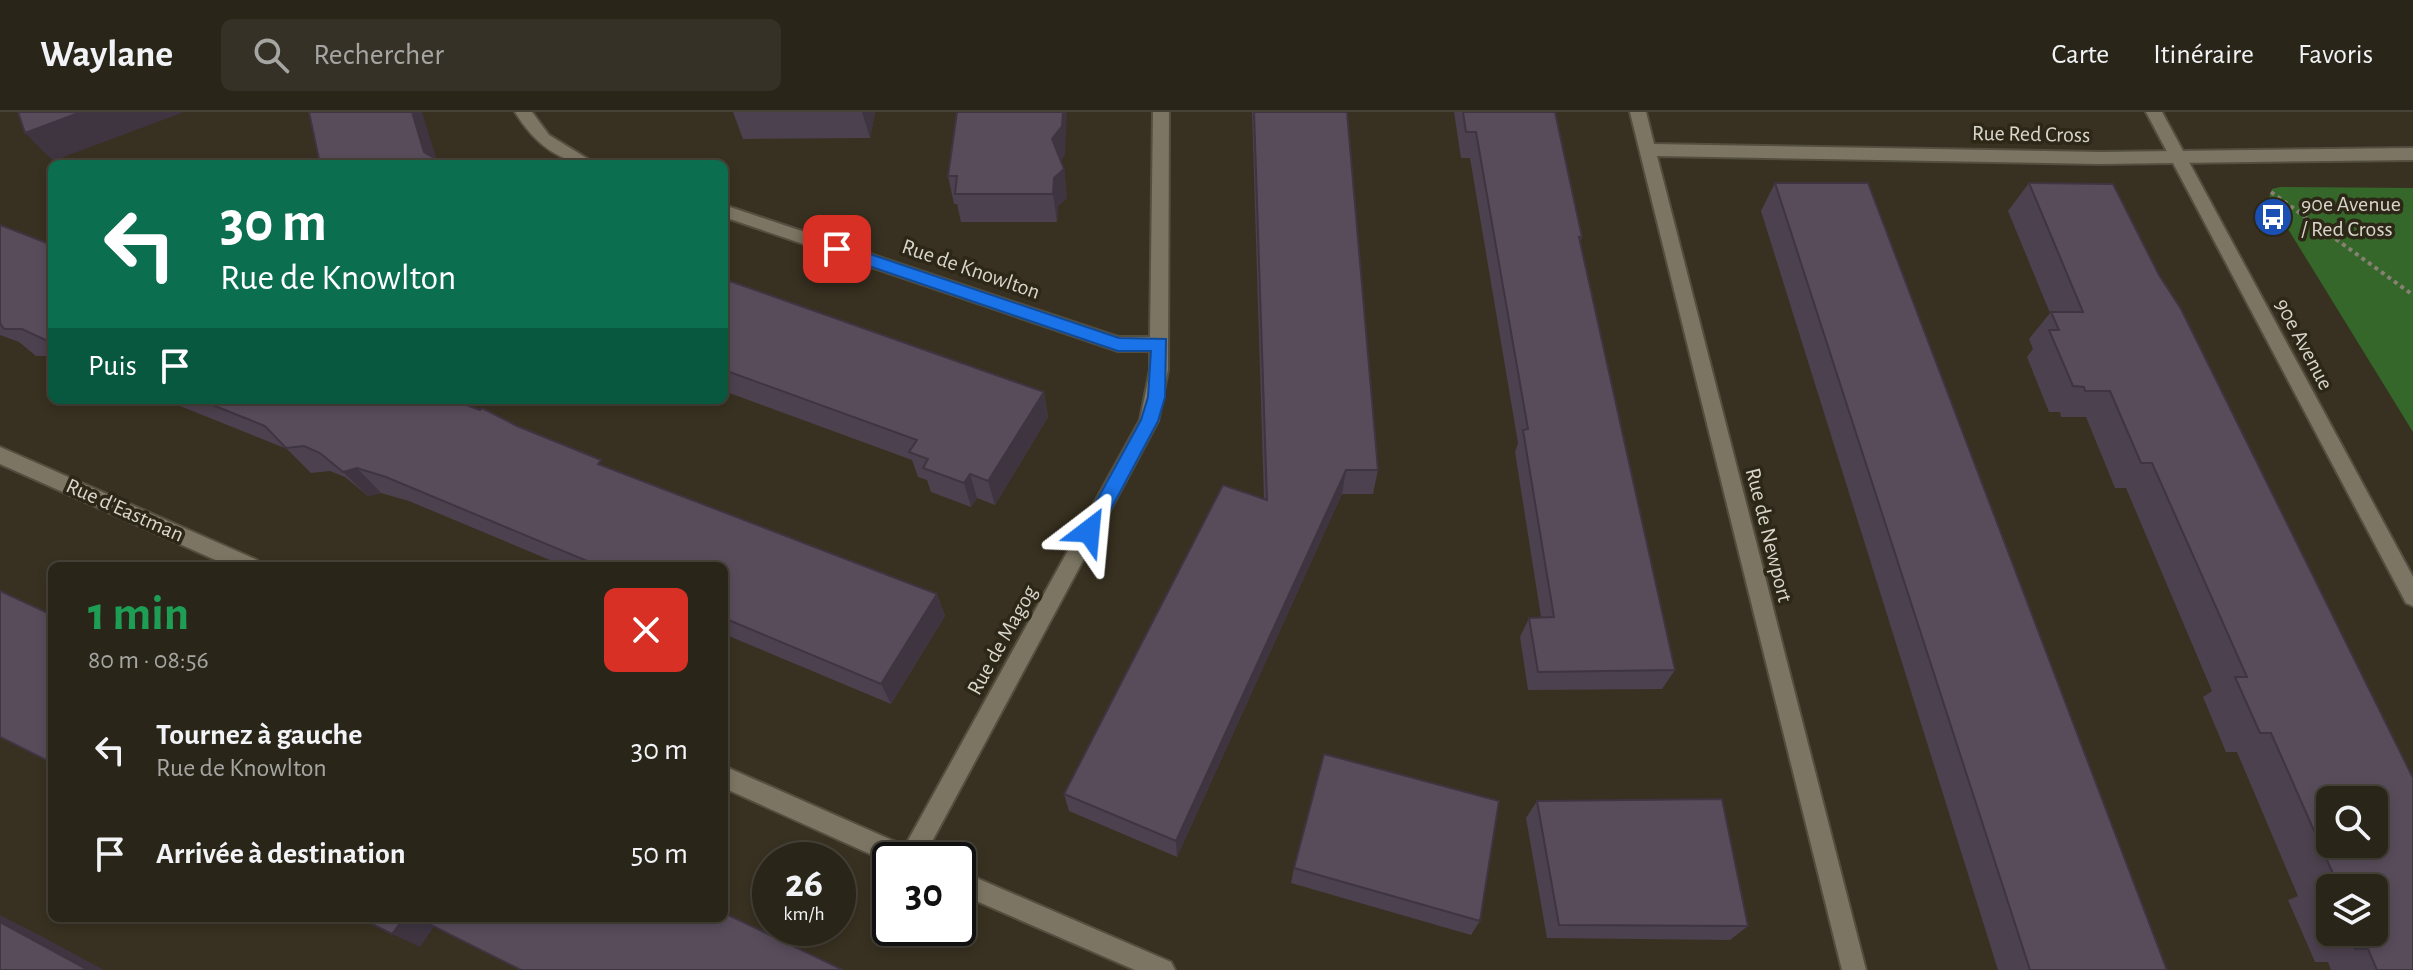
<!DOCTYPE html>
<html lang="fr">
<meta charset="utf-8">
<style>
body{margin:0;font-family:"Alegreya Sans",sans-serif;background:#363126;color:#f1f3f6;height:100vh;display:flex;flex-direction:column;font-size:30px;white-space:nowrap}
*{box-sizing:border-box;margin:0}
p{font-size:26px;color:#a5a5a2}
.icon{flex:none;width:44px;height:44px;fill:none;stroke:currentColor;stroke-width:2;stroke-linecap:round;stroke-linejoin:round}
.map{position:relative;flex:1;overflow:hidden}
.side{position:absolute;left:48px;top:450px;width:680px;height:360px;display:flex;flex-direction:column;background:#2a2519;border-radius:12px;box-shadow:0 4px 12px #0003,0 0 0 2px #464238}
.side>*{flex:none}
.banner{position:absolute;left:48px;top:48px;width:680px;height:244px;border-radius:12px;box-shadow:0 4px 12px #0003,0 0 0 2px #464238;background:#0b6e4f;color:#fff;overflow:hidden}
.buttons{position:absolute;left:2316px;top:674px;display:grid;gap:16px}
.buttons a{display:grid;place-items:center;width:72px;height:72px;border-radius:12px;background:#2a2519;box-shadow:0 4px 12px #0003,0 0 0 2px #464238;font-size:40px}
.speed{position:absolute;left:752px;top:730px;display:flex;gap:16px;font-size:40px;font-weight:700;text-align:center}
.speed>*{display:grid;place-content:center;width:104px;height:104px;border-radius:50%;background:#2a2519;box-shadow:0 4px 12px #0003,0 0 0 2px #464238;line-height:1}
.speed small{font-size:20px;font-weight:400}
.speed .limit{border:4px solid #111;border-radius:12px;background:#fff;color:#111}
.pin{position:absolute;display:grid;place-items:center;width:68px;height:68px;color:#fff;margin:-34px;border-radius:16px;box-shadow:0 4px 12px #0006}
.me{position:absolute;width:88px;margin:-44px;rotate:29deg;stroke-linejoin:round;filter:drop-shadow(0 0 6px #0008)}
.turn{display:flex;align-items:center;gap:28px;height:168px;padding:0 40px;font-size:36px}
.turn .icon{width:104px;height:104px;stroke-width:2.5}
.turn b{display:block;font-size:56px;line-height:68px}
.then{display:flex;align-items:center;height:76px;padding:0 40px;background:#0003;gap:16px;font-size:30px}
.round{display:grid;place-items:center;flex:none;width:84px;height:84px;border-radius:12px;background:#363126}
.overview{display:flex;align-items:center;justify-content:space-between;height:136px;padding:0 40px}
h1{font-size:48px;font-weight:700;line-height:60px;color:#1e9e55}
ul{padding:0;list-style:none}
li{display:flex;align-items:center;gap:24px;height:104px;padding:0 40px}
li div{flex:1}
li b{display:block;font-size:30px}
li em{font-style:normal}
header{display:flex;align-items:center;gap:48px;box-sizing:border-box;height:112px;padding:0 40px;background:#2a2519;border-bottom:2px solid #464238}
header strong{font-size:38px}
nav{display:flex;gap:44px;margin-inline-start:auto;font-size:28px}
.search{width:560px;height:72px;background:#363126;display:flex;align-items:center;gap:20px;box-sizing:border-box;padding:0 28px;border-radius:12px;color:#a5a5a2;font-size:30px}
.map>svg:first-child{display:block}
</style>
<header>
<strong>Waylane</strong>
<div class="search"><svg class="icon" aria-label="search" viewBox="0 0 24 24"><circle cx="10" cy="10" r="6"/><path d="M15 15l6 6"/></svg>Rechercher</div>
<nav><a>Carte</a><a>Itinéraire</a><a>Favoris</a></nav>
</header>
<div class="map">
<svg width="2413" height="858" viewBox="0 0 2413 858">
<rect width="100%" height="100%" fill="#383121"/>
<path fill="#36672a" d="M2280,75L2413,76V320L2269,86L2272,77Z"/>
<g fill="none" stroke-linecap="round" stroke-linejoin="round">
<g stroke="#534e3f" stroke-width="4">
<path id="street" d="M515,0H532L549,23L596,52C559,52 534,31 515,0Z
M1153,0H1169L1168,258L1158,309L922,748H890V751L724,676V654L905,734L1140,308L1150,258V239H1118L724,105V93L1118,225H1150Z
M1630,0H1646L1654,32L2100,40L2413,36V48L2100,52L1657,44L1866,858H1842Z
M0,335L257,448L260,454H229L0,352Z
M958,758L1171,850L1175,858H1135L958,781Z"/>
</g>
<g stroke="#534e3f" stroke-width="4">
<path id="secondary" d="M2146,0H2162L2413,465V494L2406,491Z"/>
</g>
<path stroke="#868173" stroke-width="4" stroke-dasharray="4 4" stroke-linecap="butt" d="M2271,80L2413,183"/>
<use href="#street" fill="#7c7563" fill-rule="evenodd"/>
<use href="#secondary" fill="#7c7563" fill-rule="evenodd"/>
</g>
<path fill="#4c414e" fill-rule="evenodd" d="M733,0H875L870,26L743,27Z
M1252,0H1347L1378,358L1373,382H1342L1177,745L1069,699L1064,682L1264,387Z
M1454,0H1555L1582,125L1580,131L1675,558L1662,577L1528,578L1520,525L1529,506L1541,505L1515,340L1518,331L1470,46H1461Z
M1065,43L1060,49L1064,57L1067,86L1058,94L1057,110H961L957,92H954L948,64Z
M1775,71L2167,858H1998L1761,99Z
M2029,71L2413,858H2331L2328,850H2315L2288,788L2298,784L2237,640H2226L2203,585L2212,579L2126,376H2115L2086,305H2061L2060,300H2049L2027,245L2033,237L2029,227L2050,201L2008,99ZM2330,776L2374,820H2330Z
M0,113L52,133V244H36L19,230L0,223Z
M724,167L1044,280L1048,305L995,393L977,386L971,395L931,380L927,368L918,365L912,348L724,279Z
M165,288H453L517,314L607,355L937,482L945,504L891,592L724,522V454H564L409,389L381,381L368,384L345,365L330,359L311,361L287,337Z
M1537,689L1748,814L1730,828L1547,826L1526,706Z
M1294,756L1480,809L1471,823L1291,771Z"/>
<path fill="#3e3540" d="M81,0H184L53,49L25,21Z
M412,0H422L438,52L424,40Z
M862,0H875L870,26Z
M1063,0H1067L1065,43L1056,55L1052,27Z
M1064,57L1067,86L1058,94L1057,110L1053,82L1054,66Z
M1044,280L1048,305L995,393L988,369Z
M357,356L381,381L368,384L343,360Z
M1346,358L1342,382L1177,745L1176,729Z
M970,362L977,386L971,395L964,371Z
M937,482L945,504L891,592L881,572Z
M0,803L43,825L104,858H88L0,810Z
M404,806H417L434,815L420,835L392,822Z"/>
<path fill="#584c5b" stroke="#3e3540" stroke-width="2" fill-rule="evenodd" d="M18,0H81L25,21Z
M309,0H412L424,40L445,52H320Z
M957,0H1063L1062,14L1052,27L1064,57L1054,66L1053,82H955L957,64H948Z
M1254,0H1347L1378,358H1346L1176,729L1064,682L1223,373L1267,388Z
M1463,0H1555L1582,125H1579L1675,558L1538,560L1529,506L1554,505L1523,318L1528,317L1476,20H1466Z
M1775,71H1868L2167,858H2030Z
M2029,71L2113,72L2159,163L2181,197L2413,666V858H2377L2368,837H2355L2347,820H2374V776H2330V783L2326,773H2338L2271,621H2260L2235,565H2247L2152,351H2141L2110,279H2085L2084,275L2073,274L2049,218H2059L2051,200H2083ZM2330,688H2374V732H2330Z
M0,113L52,133V234L50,230L22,217H4L0,211Z
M724,167L1044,280L988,369L970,362L964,371L923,356L928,347L909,340L917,328L724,258Z
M200,288H453L480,298L482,296L517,314L601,348L598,352L937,482L881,572L724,506V454H599L386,365L357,356L343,360L320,341L304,334L286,336L265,314Z
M0,479L52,503V651L0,625Z
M1324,642L1499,689L1480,809L1294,756Z
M1722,687L1748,814L1559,813L1537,689Z
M724,801L843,858H521L417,806H724Z
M360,806H404L392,822Z
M0,810L2,811L88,858H0Z"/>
<path fill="#1a73e8" stroke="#114b97" stroke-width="2" d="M837,131L1119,226L1166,227L1165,285L1158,309L1096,425H1083L1080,419L1141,308L1148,285L1151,239H1118L831,141V133Z"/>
<defs>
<g id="bus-disc" transform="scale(2)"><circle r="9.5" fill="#1a4fb4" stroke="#2d2717"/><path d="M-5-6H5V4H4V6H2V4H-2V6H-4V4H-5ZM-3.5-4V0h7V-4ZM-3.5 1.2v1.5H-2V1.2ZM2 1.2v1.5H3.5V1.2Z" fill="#fff"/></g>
</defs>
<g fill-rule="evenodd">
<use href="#bus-disc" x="2273" y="105"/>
</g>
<g text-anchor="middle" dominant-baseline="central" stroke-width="7" stroke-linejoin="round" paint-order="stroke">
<g font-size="22" fill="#d8d5ca" stroke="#2d2717">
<text transform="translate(2031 22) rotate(1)">Rue Red Cross</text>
<text transform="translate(971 157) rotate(19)">Rue de Knowlton</text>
<text transform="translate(2304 232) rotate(62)">90e Avenue</text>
<text transform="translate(125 398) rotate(24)">Rue d'Eastman</text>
<text transform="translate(1769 423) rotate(76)">Rue de Newport</text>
<text transform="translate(1002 528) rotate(-61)">Rue de Magog</text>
</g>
<g font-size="22" fill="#d8d5ca" stroke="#2d2717" text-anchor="start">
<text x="2301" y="92">90e Avenue<tspan x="2301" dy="25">/ Red Cross</tspan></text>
</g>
</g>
</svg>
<div class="buttons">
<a><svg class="icon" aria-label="search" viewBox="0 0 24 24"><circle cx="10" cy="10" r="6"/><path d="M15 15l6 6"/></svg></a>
<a><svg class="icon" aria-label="layers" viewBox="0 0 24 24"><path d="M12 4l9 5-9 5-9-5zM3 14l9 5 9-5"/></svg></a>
</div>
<div class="speed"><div>26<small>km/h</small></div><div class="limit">30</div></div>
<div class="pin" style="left:837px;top:137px;background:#d93025"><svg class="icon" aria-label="arrive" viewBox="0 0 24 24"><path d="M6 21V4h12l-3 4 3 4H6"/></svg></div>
<svg class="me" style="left:1089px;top:419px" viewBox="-20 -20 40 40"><path d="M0-17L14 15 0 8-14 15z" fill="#1a73e8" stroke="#fff" stroke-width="4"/></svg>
<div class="banner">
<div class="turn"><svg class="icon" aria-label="left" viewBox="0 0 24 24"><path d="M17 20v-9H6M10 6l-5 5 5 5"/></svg><div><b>30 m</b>Rue de Knowlton</div></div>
<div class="then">Puis<svg class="icon" aria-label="arrive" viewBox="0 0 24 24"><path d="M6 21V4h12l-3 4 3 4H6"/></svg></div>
</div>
<section class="side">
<div class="overview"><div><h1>1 min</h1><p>80 m · 08:56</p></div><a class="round" style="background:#d93025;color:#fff"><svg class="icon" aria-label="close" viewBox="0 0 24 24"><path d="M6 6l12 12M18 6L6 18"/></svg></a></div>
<ul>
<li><svg class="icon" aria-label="left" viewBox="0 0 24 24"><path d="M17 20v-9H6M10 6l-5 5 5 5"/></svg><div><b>Tournez à gauche</b><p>Rue de Knowlton</p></div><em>30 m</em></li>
<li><svg class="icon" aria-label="arrive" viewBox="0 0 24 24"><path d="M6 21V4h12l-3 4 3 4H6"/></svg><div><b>Arrivée à destination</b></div><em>50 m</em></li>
</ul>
</section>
</div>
